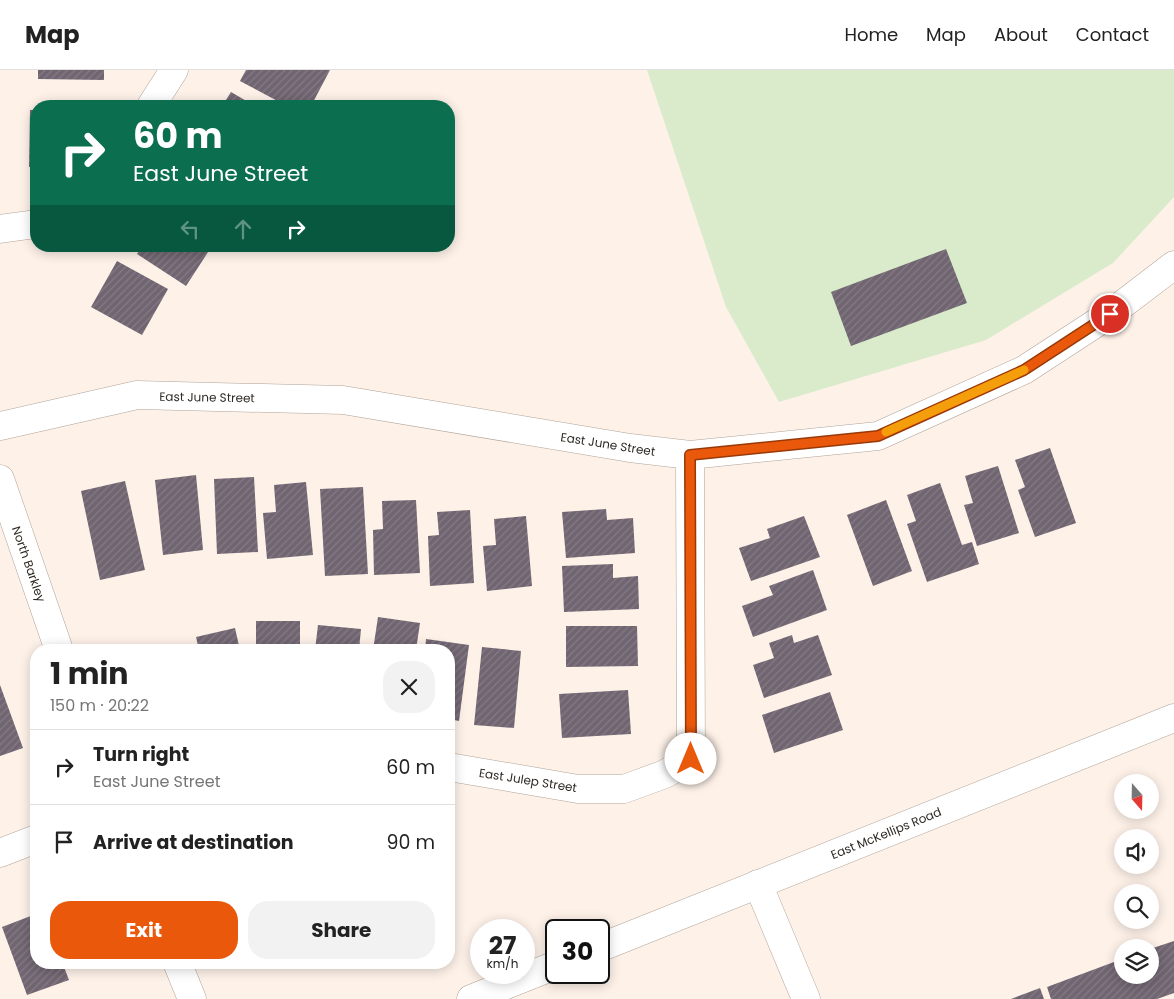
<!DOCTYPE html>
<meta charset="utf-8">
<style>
body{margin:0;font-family:Poppins,sans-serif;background:#f2f2f2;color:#222;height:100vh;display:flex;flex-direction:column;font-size:19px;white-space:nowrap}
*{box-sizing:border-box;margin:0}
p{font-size:16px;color:#767676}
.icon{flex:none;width:28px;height:28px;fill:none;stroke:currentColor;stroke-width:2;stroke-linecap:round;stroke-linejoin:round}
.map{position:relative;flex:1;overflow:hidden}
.details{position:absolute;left:30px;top:574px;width:425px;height:325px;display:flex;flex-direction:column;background:#fff;border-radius:20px;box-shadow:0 2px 12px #0003}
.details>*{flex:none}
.hud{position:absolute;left:30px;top:30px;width:425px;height:152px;border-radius:20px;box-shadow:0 2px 12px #0003;background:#0b6e4f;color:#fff;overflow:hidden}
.needle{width:32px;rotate:160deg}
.tools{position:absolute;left:1114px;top:704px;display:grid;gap:10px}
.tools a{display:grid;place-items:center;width:45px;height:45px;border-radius:50%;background:#fff;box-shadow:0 2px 12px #0003;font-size:25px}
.speed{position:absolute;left:470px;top:849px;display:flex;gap:10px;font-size:25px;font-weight:700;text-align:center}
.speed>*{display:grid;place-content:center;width:65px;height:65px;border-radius:50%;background:#fff;box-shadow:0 2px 12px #0003;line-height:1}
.speed small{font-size:12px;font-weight:400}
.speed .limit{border:2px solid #111;border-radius:8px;background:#fff;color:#111}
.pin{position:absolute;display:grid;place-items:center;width:42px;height:42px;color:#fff;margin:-21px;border:2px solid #fff;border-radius:50%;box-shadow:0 1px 5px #0007}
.me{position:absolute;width:55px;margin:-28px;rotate:0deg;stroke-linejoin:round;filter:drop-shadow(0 0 4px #0008)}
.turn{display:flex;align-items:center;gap:18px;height:105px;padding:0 20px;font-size:22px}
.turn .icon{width:65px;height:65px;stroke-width:2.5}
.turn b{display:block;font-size:35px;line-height:42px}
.lanes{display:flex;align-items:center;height:48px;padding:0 20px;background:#0003;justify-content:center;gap:25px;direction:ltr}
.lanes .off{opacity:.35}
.round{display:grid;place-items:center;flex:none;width:52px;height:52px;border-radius:20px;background:#f2f2f2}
.headline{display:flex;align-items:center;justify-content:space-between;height:85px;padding:0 20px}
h1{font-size:30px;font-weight:700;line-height:38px}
.action{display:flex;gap:10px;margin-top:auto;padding:10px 20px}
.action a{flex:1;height:58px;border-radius:20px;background:#ea580c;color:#fff;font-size:20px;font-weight:700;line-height:58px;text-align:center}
.action a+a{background:#f2f2f2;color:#222}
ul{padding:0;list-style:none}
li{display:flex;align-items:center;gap:15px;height:75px;padding:0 20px;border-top:1px solid #e0e0e0}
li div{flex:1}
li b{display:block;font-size:19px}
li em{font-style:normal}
header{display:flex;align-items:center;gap:30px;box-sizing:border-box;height:70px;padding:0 25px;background:#fff;border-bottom:1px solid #e0e0e0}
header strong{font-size:24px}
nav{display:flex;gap:28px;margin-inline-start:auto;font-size:18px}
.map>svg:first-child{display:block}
</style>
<header>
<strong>Map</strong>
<nav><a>Home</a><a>Map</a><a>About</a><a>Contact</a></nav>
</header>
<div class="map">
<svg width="1174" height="929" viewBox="0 0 1174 929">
<defs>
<pattern id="building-hatch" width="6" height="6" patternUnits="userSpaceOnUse" patternTransform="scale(1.25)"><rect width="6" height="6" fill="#706571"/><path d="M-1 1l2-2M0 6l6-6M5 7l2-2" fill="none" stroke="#847c84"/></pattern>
</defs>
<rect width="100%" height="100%" fill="#fdf1e8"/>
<path fill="#daebcb" d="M647,0H1174V127L1113,193L986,270L779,332L726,237Z"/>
<path fill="url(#building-hatch)" d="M38,0H104V10L38,9Z
M246,0H330L311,36H287L240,11Z
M231,22L255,36H222Z
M30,40H36V97H29Z
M142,176H212L186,216L137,184Z
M946,179L967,233L851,276L831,222Z
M117,191L168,219L142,265L91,237Z
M1050,378L1076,453L1035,467L1018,420L1025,417L1015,390Z
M998,396L1019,463L977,476L964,435L973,433L965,406Z
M196,405L203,480L163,485L155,410Z
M254,407L258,482L217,484L214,409Z
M125,411L145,500L100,510L81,421Z
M306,412L313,485L267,489L263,443L276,442L274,415Z
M940,413L962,475L972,472L979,494L927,512L907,454L916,451L907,425Z
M363,417L368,504L325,506L320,419Z
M416,430L420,503L374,505L373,460L383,459L382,431Z
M886,430L912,501L873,516L847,445Z
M606,439L607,450L633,448L635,483L566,488L562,442Z
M470,440L474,513L430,516L428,466L439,465L437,442Z
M526,446L532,516L487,521L483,476L496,475L494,449Z
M804,446L820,487L751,511L739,478L770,468L767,459Z
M613,494V508L638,506L639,539L564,542L562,496Z
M813,500L827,540L753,567L742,536L773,525L769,516Z
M378,547L420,553L416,580H373Z
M256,551H300V580H256Z
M318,555L361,559L359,580H315Z
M566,556H637L638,596L566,597Z
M235,558L240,580H199L196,567Z
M792,565L794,573L818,565L832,605L764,628L753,595L774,588L769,573Z
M426,569L469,575L459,651L449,649V580H425Z
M482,577L521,581L514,658L474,655Z
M0,615L23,678L0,686Z
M628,620L631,664L562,668L559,624Z
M830,622L843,660L774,683L762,645Z
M36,844V892L76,893L64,897L69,910L27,925L2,857Z
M1174,871V923L1157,929H1051L1047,917L1122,889V905H1150V879Z
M1040,918L1044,929H1011Z"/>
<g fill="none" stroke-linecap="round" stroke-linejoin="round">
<g stroke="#b1a398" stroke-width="29">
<path id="street" d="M151,36L174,0
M0,159L36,154
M0,356L137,325L343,330L630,378L690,385L878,366L1024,300L1110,244L1174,195
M0,409L59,580
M449,697L578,719H624L665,704L691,689L690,385
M0,783L36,769
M758,814L806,929
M177,892L192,929"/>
</g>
<g stroke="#b1a398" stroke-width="29">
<path id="primary" d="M599,878L1174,648
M471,929L556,895"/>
</g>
<use href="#street" stroke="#fff" stroke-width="28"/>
<use href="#primary" stroke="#fff" stroke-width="28"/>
</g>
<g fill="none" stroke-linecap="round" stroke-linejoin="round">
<g stroke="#983908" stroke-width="12">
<path id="route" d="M691,689L690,385L878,366L1024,300L1110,244"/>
</g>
<use href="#route" stroke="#ea580c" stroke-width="9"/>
<path stroke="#f59e0b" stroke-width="9" d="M886,362L1024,300"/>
</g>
<g text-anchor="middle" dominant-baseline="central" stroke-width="5" stroke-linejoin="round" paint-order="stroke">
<g font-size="12" fill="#2e2924" stroke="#fff">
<text transform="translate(207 327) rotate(1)">East June Street</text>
<text transform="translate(608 374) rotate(9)">East June Street</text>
<text transform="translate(29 494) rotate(71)">North Barkley</text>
<text transform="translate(528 710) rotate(9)">East Julep Street</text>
<text transform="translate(886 763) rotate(-22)">East McKellips Road</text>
</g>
</g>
</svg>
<div class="tools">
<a><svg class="needle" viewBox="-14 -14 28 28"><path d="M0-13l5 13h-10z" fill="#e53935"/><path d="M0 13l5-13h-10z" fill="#767676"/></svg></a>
<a><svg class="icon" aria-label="sound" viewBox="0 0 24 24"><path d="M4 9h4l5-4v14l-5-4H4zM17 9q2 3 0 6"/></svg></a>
<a><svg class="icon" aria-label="search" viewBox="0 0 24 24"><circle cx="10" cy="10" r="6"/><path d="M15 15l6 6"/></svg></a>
<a><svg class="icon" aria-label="layers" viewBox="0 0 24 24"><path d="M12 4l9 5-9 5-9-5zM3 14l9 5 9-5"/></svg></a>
</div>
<div class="speed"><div>27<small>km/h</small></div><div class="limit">30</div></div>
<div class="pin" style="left:1110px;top:244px;background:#d93025"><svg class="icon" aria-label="arrive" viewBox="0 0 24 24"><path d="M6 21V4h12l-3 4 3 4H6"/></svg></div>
<svg class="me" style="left:691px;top:689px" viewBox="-20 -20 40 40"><circle r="19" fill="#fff"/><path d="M0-13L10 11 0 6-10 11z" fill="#ea580c"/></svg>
<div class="hud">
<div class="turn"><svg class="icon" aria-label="right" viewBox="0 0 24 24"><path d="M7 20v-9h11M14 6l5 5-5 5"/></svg><div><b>60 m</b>East June Street</div></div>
<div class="lanes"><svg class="icon off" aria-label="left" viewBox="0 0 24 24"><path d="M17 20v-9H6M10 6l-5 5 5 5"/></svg><svg class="icon off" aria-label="ahead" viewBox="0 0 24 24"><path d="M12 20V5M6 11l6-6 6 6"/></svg><svg class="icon" aria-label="right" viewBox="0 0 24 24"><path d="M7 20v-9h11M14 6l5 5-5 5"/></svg></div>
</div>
<section class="details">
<div class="headline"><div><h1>1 min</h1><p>150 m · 20:22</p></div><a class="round"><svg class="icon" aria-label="close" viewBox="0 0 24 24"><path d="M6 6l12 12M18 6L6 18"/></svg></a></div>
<ul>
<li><svg class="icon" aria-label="right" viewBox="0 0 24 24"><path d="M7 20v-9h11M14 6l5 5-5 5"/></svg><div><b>Turn right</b><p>East June Street</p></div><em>60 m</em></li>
<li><svg class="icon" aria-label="arrive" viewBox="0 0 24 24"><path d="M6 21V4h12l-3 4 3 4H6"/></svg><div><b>Arrive at destination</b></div><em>90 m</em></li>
</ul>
<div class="action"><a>Exit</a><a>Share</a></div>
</section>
</div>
